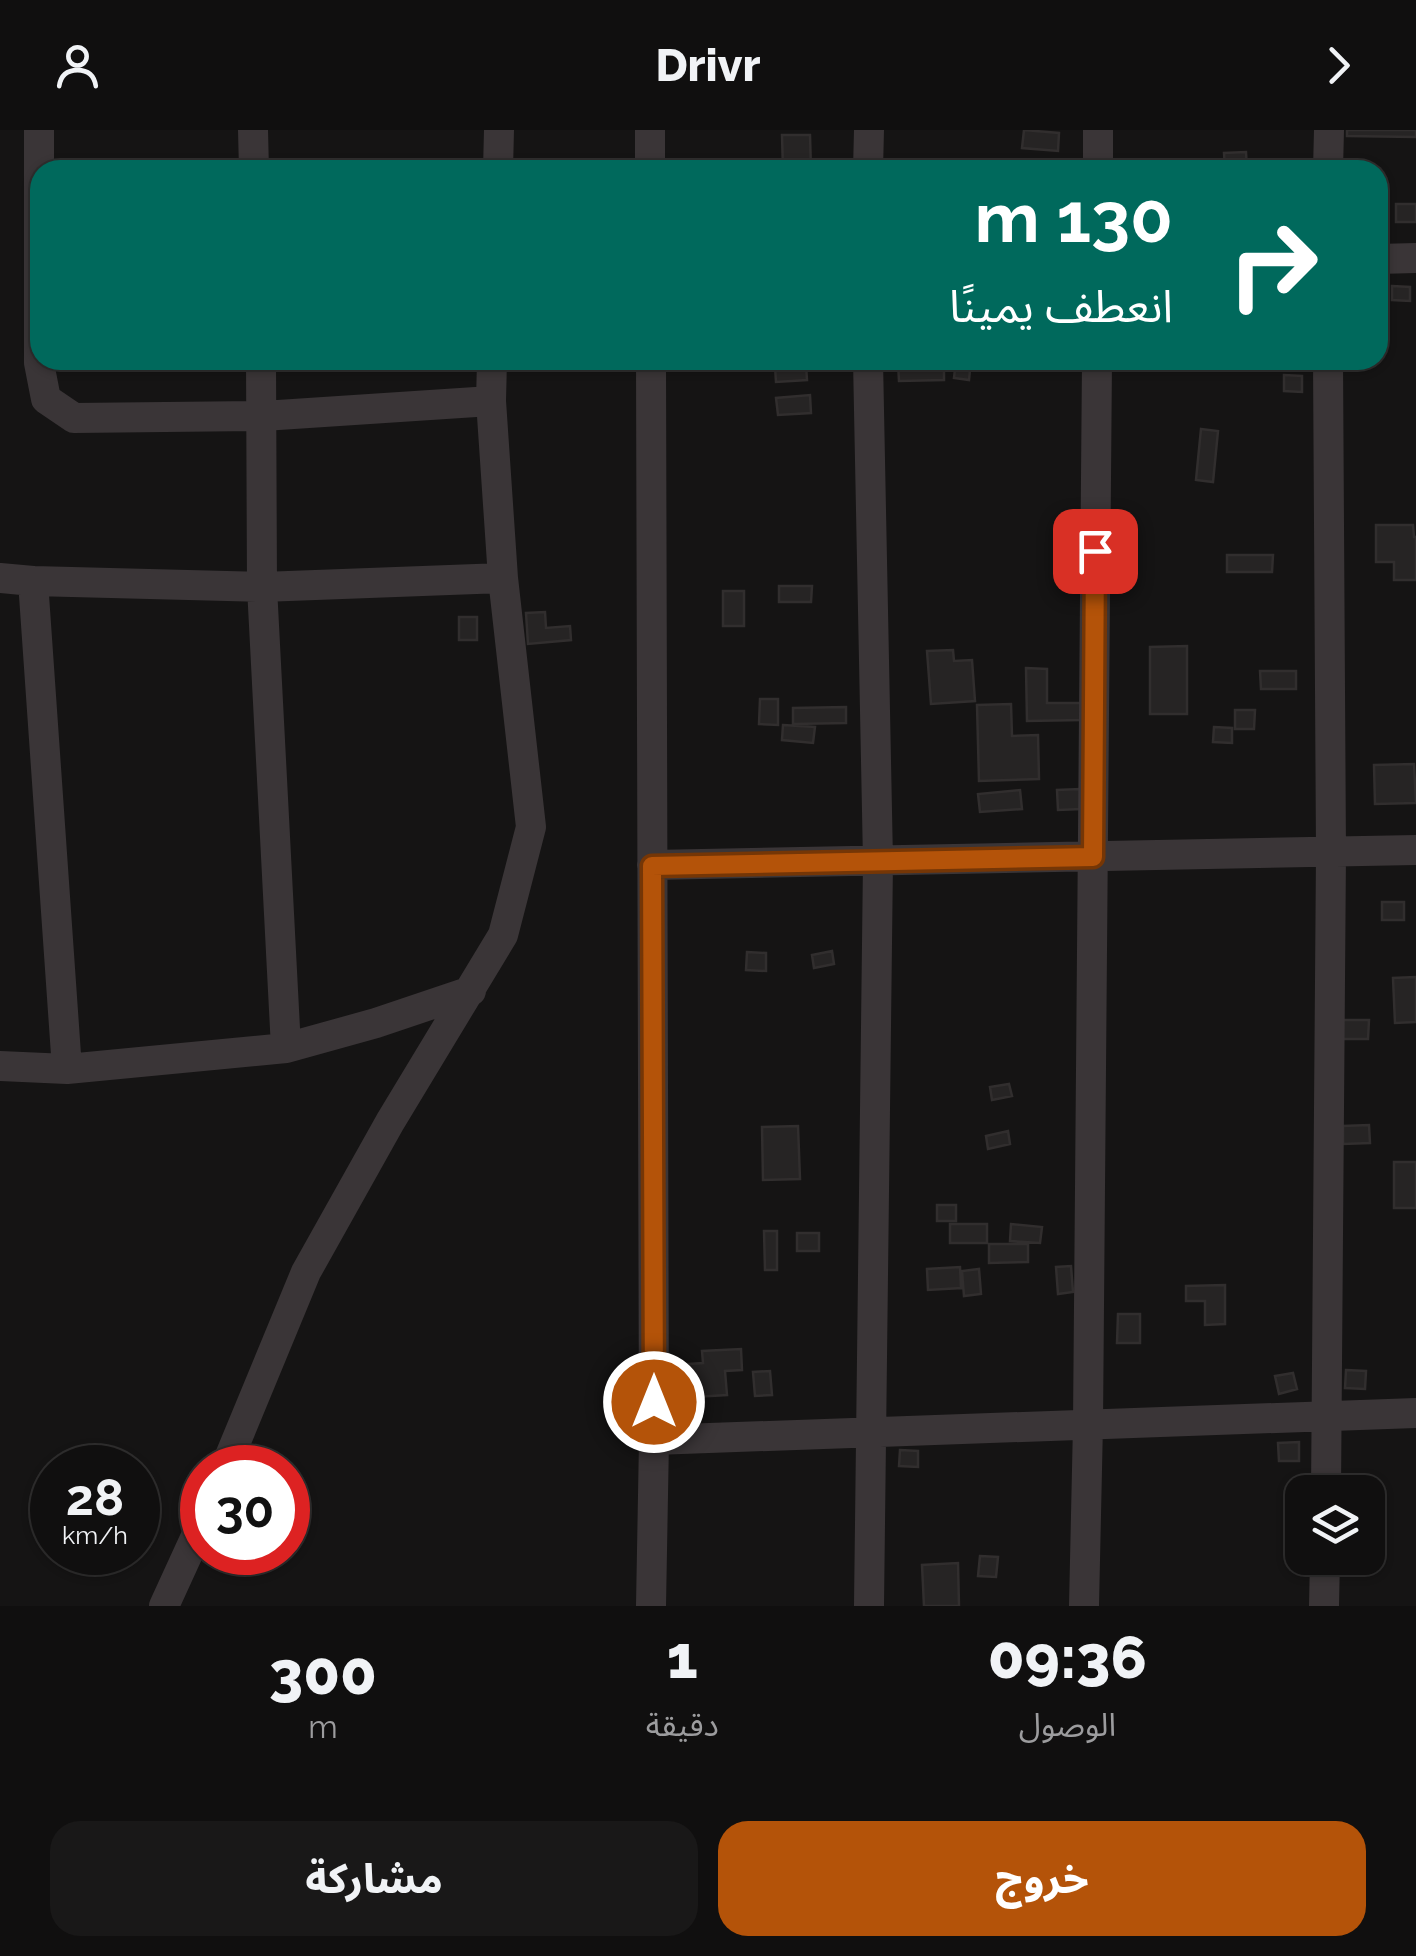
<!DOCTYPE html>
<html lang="ar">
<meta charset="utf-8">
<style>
body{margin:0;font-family:Raleway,"Noto Sans Arabic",sans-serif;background:#191818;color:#f1f3f6;direction:rtl;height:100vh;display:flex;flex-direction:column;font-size:38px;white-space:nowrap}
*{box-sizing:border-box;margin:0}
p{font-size:32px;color:#9c9c9e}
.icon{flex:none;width:55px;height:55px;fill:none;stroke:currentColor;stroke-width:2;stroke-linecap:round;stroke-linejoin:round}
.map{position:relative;height:1476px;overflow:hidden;direction:ltr}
.details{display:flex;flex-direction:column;background:#100f0f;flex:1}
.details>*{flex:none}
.top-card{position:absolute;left:30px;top:30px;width:1358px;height:210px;border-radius:30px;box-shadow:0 2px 8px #0004,0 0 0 2px #302f2f;direction:rtl;background:#00695c;color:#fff;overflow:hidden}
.fabs{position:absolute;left:1285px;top:1345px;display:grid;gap:20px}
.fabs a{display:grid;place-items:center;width:100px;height:100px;border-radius:20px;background:#100f0f;box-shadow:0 2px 8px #0004,0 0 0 2px #302f2f;font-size:50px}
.speed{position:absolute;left:30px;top:1315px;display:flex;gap:20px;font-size:50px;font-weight:700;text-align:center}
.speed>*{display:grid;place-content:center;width:130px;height:130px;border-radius:50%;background:#100f0f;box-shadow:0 2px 8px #0004,0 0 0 2px #302f2f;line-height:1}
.speed small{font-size:25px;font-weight:400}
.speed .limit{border:15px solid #d22;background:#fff;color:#111}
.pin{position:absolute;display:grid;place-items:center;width:85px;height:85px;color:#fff;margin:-42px;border-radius:20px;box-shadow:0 5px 15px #0006}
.me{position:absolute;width:110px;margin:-55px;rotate:0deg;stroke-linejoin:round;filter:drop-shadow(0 0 8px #0008)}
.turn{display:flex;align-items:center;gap:35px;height:210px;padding:0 50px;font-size:45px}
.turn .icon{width:130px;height:130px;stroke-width:2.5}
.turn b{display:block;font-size:70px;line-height:85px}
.eta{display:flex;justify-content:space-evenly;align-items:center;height:170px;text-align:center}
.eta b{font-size:60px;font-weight:800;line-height:70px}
.cta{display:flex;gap:20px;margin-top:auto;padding:20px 50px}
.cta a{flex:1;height:115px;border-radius:30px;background:#b45309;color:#fff;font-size:40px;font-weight:800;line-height:115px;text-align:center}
.cta a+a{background:#191818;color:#f1f3f6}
header{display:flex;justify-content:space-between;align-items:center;height:130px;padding:0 50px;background:#100f0f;font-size:45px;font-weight:800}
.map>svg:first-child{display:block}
</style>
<header><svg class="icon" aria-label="forward" viewBox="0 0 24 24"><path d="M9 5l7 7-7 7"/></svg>Drivr<svg class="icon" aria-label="person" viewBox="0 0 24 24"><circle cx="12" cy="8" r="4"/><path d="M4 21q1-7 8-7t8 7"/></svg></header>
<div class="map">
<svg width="1416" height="1476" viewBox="0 0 1416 1476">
<rect width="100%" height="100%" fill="#151414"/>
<path fill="#262424" stroke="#312e2e" stroke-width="2.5" d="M1024,0L1059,3L1058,21L1022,18Z
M1347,0H1416V7L1347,6Z
M782,5H810L811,40H783Z
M1246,22L1247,40H1225L1224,23Z
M1396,74H1416V92H1396Z
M1392,156L1410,157V171L1392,170Z
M956,230H971L969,250L954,248Z
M944,232V250L899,251L898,233Z
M806,235L807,250L776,252L775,237Z
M1284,245L1302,246V262L1284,261Z
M810,265L811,283L778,285L776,268Z
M1201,299L1218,301L1213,352L1196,350Z
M1376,395H1413L1414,407H1416V450H1394V432H1376Z
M1227,425H1273L1272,442H1227Z
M779,456H812L811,472H779Z
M723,461H744V496H723Z
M545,482L546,498L570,496L571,510L528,514L526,483Z
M459,487H477V510H459Z
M1187,516V584H1150V517Z
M953,520L954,531L972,530L975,571L931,574L927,521Z
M1026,538L1047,539V573H1082V590L1027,591Z
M1260,541H1296V559H1261Z
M760,569H778V595L759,594Z
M1011,574L1012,606L1038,605L1039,649L979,651L977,575Z
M846,577V593L793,594V578Z
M1235,580H1255L1254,599H1235Z
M783,595L815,597L813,613L782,610Z
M1214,597L1232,598V613L1213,612Z
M1414,634L1416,673L1375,674L1374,635Z
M1080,659L1081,679L1058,680L1057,660Z
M1020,660L1022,679L980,682L978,664Z
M1382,772H1404V790H1382Z
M832,821L834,834L814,838L812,825Z
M747,822L766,823V841L746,840Z
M1416,847V892L1395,893L1393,848Z
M1342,890H1369L1368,909H1342Z
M1009,954L1012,966L992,970L990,957Z
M1369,995L1370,1013L1343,1014V996Z
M798,996L800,1049L763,1050L762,997Z
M1008,1001L1010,1014L988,1019L986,1006Z
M1394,1032H1416V1078H1394Z
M937,1075H956V1091H937Z
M950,1094H987V1113H950Z
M1011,1094L1042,1097L1040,1113L1010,1111Z
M764,1101H777V1140H765Z
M797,1103H819V1121H797Z
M989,1114H1028V1132L989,1133Z
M1071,1136L1073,1162L1058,1164L1056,1137Z
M960,1137L961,1158L928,1160L927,1139Z
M979,1139L981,1164L964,1166L962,1141Z
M1225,1155V1194L1205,1195V1171H1186V1156Z
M1118,1184H1140V1213H1117Z
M741,1219L742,1240L725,1241L727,1265L676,1268L674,1235L703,1233L702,1221Z
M1346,1240L1366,1241L1365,1259L1345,1258Z
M770,1241L772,1265L755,1266L753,1242Z
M1293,1243L1297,1259L1279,1264L1275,1246Z
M1299,1312V1331H1279L1278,1313Z
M900,1320L918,1321V1337L899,1336Z
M980,1426L998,1427L996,1447L978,1446Z
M958,1433L959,1476H924L922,1435Z"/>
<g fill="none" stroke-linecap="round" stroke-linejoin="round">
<path stroke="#3a3537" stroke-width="30" d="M39,0V233L46,269L74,288L263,286L491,271
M253,0L254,40
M650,0V40
M498,40L499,0
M868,40L869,0
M1098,40V0
M1328,40L1329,0
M1378,129L1416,128
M261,230L262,457L286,918
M868,230L878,731L869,1476
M0,448L33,451
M652,735L1416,720
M0,936L67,939L286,918L376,893L471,861
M67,939L33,451L262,457L503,448
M654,1310L1416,1283
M225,1338L306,1142L390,992L503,805L531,697L503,448L491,271L492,230
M1326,1362L1331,723L1328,230
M164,1476L202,1393
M651,1476L654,1310L651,230
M1084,1476L1088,1294L1097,230
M1324,1476L1325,1428"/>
</g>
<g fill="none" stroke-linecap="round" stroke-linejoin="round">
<g stroke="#753606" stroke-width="25">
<path id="route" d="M654,1272L652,736L1093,727L1095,421"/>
</g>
<use href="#route" stroke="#b45309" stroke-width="18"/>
</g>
</svg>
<div class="fabs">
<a><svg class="icon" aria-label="layers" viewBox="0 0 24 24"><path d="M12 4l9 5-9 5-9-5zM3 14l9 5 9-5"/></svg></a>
</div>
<div class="speed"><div>28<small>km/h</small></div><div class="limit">30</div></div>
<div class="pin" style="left:1095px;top:421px;background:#d93025"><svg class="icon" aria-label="arrive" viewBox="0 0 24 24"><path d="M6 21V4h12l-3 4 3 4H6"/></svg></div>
<svg class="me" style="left:654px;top:1272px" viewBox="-20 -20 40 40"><circle r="17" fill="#b45309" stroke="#fff" stroke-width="3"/><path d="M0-11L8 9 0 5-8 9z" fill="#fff"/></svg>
<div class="top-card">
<div class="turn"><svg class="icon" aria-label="right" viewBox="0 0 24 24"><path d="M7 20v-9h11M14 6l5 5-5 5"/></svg><div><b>130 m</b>انعطف يمينًا</div></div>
</div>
</div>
<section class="details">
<div class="eta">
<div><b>09:36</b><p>الوصول</p></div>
<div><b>1</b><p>دقيقة</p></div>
<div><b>300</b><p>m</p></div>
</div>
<div class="cta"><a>خروج</a><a>مشاركة</a></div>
</section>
